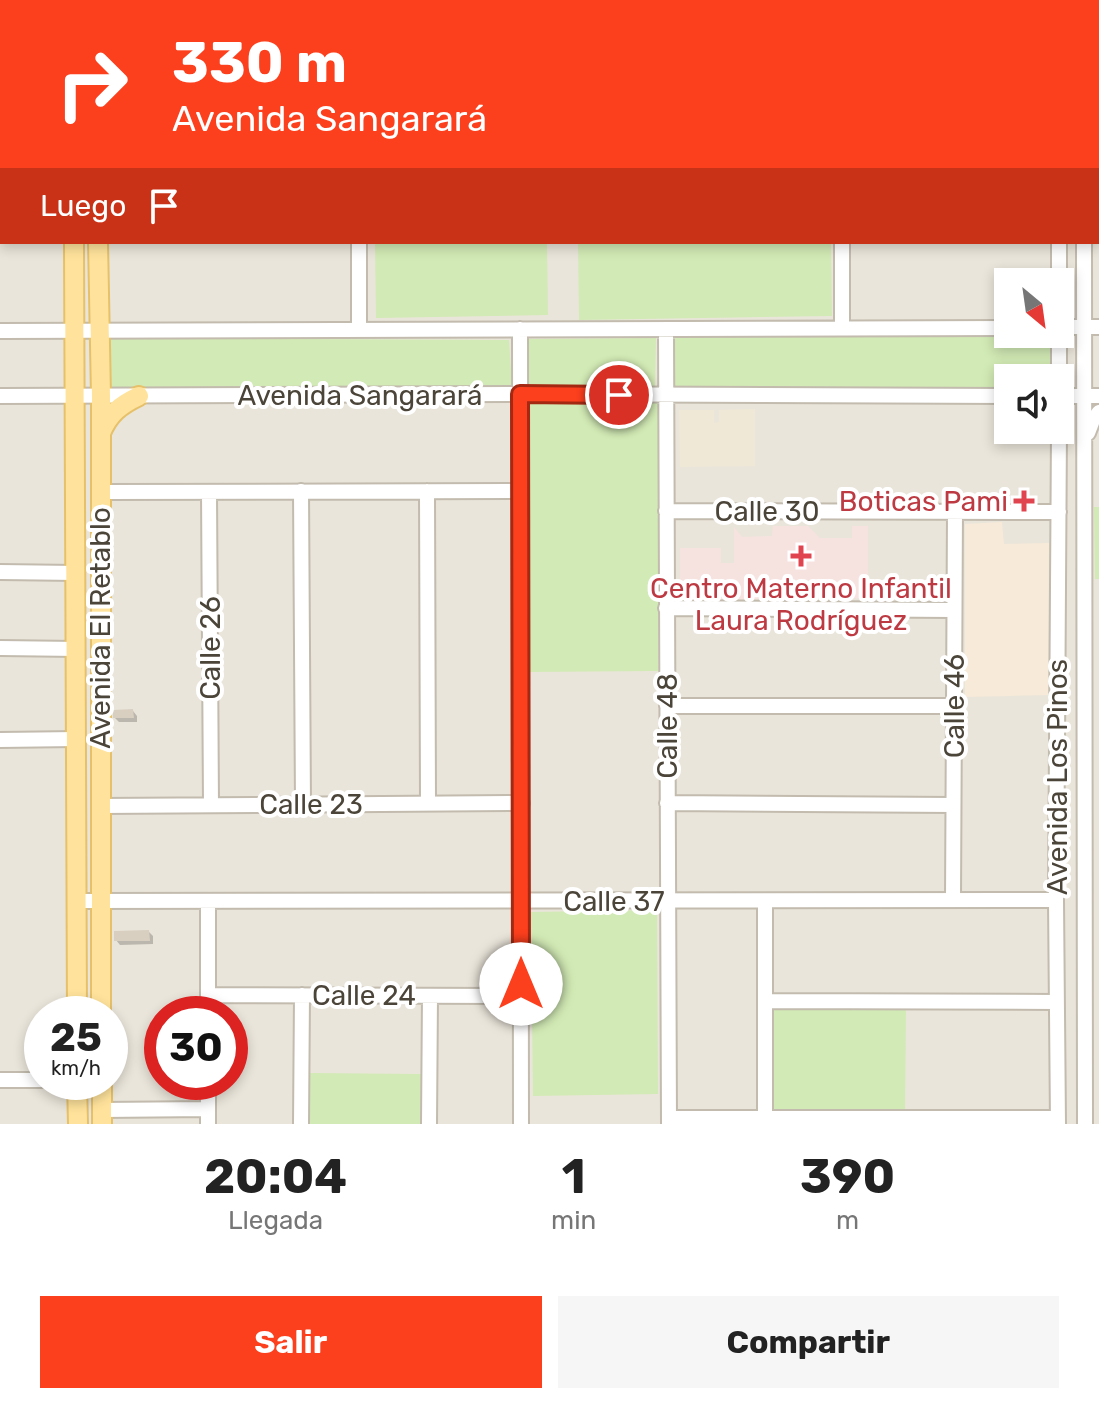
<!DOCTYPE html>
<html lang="es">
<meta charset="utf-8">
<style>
body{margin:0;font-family:Rubik,sans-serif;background:#f6f6f6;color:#222;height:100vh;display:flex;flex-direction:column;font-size:30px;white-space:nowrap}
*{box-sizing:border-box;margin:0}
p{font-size:26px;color:#767676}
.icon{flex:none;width:44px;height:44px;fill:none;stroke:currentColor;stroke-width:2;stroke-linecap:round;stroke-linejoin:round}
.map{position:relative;height:1124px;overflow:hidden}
.drawer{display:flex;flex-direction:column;background:#fff;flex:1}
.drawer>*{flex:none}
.guide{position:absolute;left:0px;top:0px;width:1100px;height:244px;box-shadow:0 4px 12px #0003;background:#fc3f1d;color:#fff;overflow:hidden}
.needle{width:52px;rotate:151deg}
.controls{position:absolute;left:994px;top:268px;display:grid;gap:16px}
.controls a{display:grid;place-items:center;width:80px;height:80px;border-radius:0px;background:#fff;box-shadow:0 4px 12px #0003;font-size:40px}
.speed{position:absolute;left:24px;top:996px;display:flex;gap:16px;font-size:40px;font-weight:700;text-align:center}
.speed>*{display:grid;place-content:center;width:104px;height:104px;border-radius:50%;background:#fff;box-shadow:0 4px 12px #0003;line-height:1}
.speed small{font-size:20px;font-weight:400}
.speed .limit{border:12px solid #d22;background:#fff;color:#111}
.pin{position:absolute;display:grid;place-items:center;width:68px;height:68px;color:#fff;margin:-34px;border:4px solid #fff;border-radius:50%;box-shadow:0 2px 8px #0007}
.me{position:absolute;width:88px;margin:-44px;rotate:0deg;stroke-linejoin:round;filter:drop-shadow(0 0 6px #0008)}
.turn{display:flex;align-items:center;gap:28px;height:168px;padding:0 40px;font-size:36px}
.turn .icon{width:104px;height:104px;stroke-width:2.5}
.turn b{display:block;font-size:56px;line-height:68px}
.then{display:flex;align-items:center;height:76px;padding:0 40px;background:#0003;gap:16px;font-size:30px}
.eta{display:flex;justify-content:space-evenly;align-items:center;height:136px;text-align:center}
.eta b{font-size:48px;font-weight:700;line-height:56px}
.action{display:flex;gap:16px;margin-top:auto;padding:16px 40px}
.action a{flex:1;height:92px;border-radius:0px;background:#fc3f1d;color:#fff;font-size:32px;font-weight:700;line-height:92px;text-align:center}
.action a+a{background:#f6f6f6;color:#222}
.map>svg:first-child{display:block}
</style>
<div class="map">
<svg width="1099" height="1124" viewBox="0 0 1099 1124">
<rect width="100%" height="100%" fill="#f6f3ec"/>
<path fill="#eae5da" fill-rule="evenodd" d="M0,0H1099V1124H0ZM2,2H1098V242H2ZM1008,282H1060V334H1008ZM1008,378H1060V430H1008ZM42,1014H110V1082H42ZM162,1014H230V1082H162Z"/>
<path fill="#f7ead8" d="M1002,522L1004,544L1049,543L1048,695L965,697V524Z"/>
<path fill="#efe8d6" d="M755,409V466L680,467L679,410H714V423L719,422V410Z"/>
<path fill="#f6e3e0" d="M773,526H808L820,538H852V526H868V598L680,600V548H721V563H734V527L742,537L772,536Z"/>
<path fill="#d2eab5" d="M375,242H547L548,315L376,318Z
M578,242H831L832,316L579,320Z
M675,335L1051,336V378H1008V390L673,391Z
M106,338L509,340L512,386L107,389Z
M656,338L655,389H526L527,339Z
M528,402H658V671L528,672Z
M1094,507H1099V579H1095Z
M657,910L658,1094L533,1096L531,912Z
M770,1007L906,1008L905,1112H769Z
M309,1073L421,1074L420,1124H308Z"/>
<path fill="#0003" d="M133,711L137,716V722H119L115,718Z
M149,932L153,936V944L120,945L116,940Z"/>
<path fill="#d8cfc1" d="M133,709L134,718H113V710Z
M149,930L150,941H114V931Z"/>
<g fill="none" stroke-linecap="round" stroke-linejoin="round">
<g stroke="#c2bbae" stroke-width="18">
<path id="minor" d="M267,0V2
M359,0V2
M395,0L396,2
M496,0V2
M1058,0V2
M1084,0V2
M187,2V0
M423,2L424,0
M843,2V0
M950,2V0
M1098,17H1099
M0,71H2
M1098,114H1099
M1098,225H1099
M1059,242V282
M1084,242L1085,1124
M1060,327H1099
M842,328V242
M520,329L521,1124
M666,329L669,1124
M359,330V242
M0,331L1008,328
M1059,334V378
M0,396L520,394L1008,396
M1060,396H1099
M1088,433L1093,420L1099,412
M301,491L303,805
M427,491L428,804
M100,492L521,491
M209,492L211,805
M666,511L1059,512
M0,572L76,573
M666,608L954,610
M0,648L77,649
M667,706H953
M0,740L76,739
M667,803L953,805
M100,806L522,803
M953,900L955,511
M76,901L1056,900
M208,995L521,996
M765,1001L1057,1002
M208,1014V901
M0,1080H42
M102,1110L208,1109
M669,1118H1058
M765,1118V901
M208,1124V1082
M301,1124L302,995
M429,1124L430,996
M1058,1124L1056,900L1059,430"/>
</g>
<g stroke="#e6c16a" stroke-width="22">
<path id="major" d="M73,0V2
M97,0V2
M74,242L77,1014
M98,242L101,396V1014
M101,433C109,414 120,405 139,396
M77,1082L78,1124
M102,1082V1124"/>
</g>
<use href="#minor" stroke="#fff" stroke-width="14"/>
<use href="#major" stroke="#ffe39c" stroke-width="18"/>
</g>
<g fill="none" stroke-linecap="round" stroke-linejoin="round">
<g stroke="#a42913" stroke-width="20">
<path id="route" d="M521,984L520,394L619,395"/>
</g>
<use href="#route" stroke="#fc3f1d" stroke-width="14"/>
</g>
<g fill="#e0444e" stroke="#fff" stroke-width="3">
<path d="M1020 489h8v8h8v8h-8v8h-8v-8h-8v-8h8z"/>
<path d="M797 544h8v8h8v8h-8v8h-8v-8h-8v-8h8z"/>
</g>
<g text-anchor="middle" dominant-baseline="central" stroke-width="8" stroke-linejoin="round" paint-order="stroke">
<g font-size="28" fill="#4b4439" stroke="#fff">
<text x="360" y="395">Avenida Sangarará</text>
<text x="767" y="511">Calle 30</text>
<text transform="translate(100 628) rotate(-90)">Avenida El Retablo</text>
<text transform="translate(210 648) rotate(-90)">Calle 26</text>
<text transform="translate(954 706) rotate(-90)">Calle 46</text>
<text transform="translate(667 726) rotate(-90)">Calle 48</text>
<text transform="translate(1057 777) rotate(-90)">Avenida Los Pinos</text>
<text x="311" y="804">Calle 23</text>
<text x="614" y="901">Calle 37</text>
<text x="364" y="995">Calle 24</text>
</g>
<g font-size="28" fill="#be3a42" stroke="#fff" text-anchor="end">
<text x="1008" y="501">Boticas Pami</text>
<text x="801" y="588" text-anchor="middle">Centro Materno Infantil<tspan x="801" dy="32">Laura Rodríguez</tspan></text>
</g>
</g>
</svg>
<div class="controls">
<a><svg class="needle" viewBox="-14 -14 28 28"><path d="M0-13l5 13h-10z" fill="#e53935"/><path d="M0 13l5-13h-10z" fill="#767676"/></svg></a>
<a><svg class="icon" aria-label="sound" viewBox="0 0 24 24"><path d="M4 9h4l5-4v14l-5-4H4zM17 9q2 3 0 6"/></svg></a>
</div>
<div class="speed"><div>25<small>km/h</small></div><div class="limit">30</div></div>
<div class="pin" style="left:619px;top:395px;background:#d93025"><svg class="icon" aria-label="arrive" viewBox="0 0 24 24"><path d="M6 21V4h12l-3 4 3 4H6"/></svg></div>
<svg class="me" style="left:521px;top:984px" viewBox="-20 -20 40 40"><circle r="19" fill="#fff"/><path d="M0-13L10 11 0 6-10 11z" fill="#fc3f1d"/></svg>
<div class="guide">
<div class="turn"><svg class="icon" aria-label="right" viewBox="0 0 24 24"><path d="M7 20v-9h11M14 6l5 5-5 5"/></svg><div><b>330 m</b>Avenida Sangarará</div></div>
<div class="then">Luego<svg class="icon" aria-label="arrive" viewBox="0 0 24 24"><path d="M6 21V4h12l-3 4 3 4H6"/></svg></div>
</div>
</div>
<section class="drawer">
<div class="eta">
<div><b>20:04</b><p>Llegada</p></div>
<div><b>1</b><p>min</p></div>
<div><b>390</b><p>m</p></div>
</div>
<div class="action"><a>Salir</a><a>Compartir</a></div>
</section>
